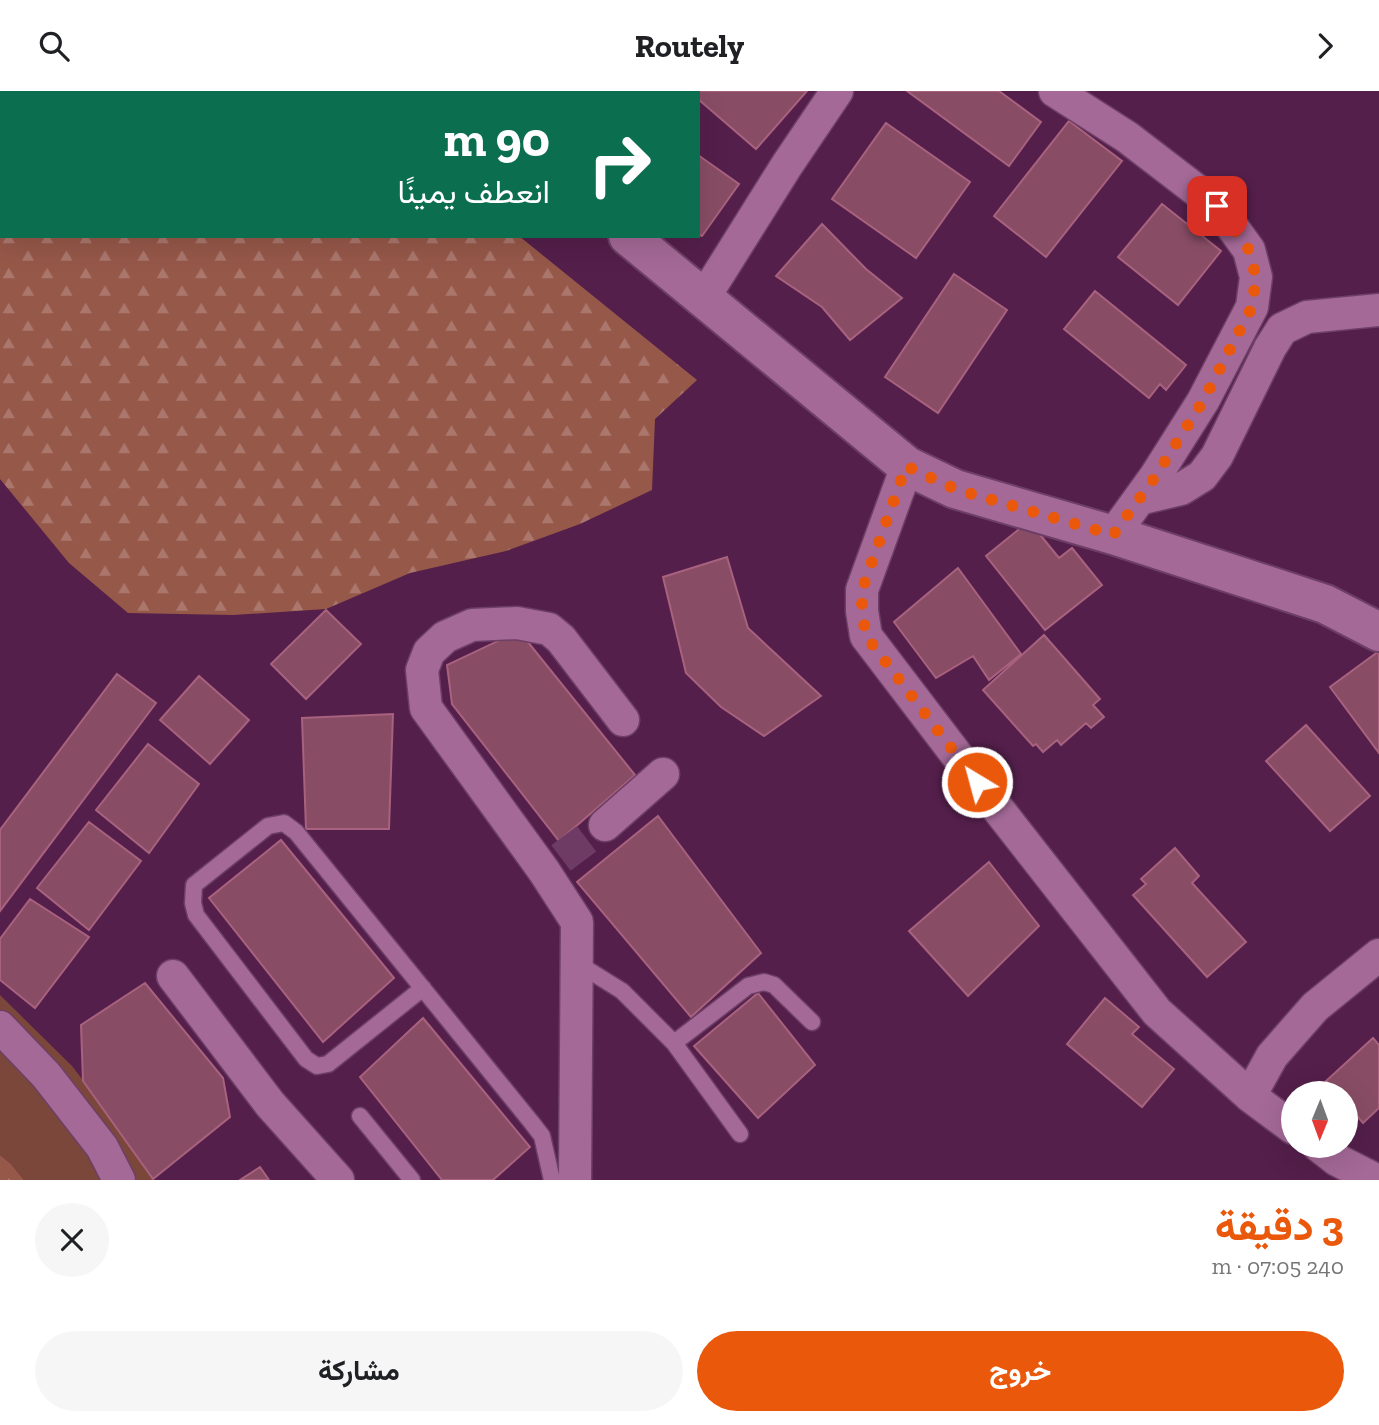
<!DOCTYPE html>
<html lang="ar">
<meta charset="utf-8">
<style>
body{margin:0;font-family:"Zilla Slab",Vazirmatn,serif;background:#f6f6f6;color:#202124;direction:rtl;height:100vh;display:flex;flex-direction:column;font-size:26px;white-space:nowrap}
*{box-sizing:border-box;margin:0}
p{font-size:23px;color:#757577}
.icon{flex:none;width:38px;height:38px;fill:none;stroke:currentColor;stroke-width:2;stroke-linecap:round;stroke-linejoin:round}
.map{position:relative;height:1089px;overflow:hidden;direction:ltr}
.panel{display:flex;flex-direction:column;background:#fff;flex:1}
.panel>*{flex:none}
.top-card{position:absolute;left:0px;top:0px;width:700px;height:147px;box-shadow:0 7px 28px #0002;direction:rtl;background:#0b6e4f;color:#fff;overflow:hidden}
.needle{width:46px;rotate:181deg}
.tools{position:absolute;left:1281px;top:990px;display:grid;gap:14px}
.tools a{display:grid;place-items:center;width:77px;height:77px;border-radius:50%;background:#fff;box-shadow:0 7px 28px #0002;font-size:35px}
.pin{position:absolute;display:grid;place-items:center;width:60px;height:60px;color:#fff;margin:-30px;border-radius:14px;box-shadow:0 4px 10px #0006}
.me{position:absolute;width:77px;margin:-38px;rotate:323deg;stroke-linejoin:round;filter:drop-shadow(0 0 5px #0008)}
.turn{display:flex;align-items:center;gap:24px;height:147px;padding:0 35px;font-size:32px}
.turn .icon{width:91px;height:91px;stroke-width:2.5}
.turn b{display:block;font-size:49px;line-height:60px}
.round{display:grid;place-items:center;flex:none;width:74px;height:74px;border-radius:37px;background:#f6f6f6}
.summary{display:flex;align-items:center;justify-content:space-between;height:119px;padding:0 35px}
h1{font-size:42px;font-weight:700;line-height:52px;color:#ea580c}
.primary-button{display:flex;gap:14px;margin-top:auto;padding:14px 35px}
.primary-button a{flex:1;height:80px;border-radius:42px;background:#ea580c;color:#fff;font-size:28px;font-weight:700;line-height:80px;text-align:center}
.primary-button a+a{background:#f6f6f6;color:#202124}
header{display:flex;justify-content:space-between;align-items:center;height:91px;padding:0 35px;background:#fff;font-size:32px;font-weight:700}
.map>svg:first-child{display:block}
</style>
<header><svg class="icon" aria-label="forward" viewBox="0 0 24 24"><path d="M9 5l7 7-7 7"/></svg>Routely<svg class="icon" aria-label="search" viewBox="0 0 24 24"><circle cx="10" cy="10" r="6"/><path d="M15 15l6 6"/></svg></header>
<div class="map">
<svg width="1379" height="1089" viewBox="0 0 1379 1089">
<defs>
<pattern id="forest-firs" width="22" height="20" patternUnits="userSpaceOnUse" patternTransform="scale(1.75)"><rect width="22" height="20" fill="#965849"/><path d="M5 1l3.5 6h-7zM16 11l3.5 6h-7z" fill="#ab776d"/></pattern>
</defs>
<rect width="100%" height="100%" fill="#541f4b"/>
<path fill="#7b473a" d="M0,904L72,975L150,1076L153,1089H24L11,1073L0,1064Z"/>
<path fill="url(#forest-firs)" d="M25,0H252L254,2H21Z
M2,11V145H519L697,289L655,328L652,399L580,433L506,460L410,482L326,518L233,524L128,522L69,472L0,388V12Z
M0,1064L11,1073L24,1089H0Z"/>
<path fill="#884d65" stroke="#a8617e" stroke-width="2" d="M506,0H658L656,2H508Z
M689,0H807L756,58L698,8V2Z
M907,0H999L1041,31L1009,75Z
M1069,30L1122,70L1046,166L994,125Z
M886,32L970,91L916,167L832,108Z
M698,64L739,93L702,145L698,143Z
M1162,113L1221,160L1178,214L1118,166Z
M822,133L866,178L902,207L850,249L822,216L776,185Z
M954,183L1007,219L938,322L885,286Z
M1095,200L1186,274L1166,299L1160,293L1149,307L1064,238Z
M1029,430L1059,467L1072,457L1102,494L1045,539L986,465Z
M727,466L748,537L821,605L764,645L721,616L686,582L663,486Z
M958,477L1021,563L989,589L973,565L936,587L894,531Z
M326,519L361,553L306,608L271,573Z
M519,540L635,684L559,750L452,613L447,574Z
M1044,544L1100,608L1093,614L1104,626L1091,637L1086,632L1061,654L1057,649L1043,661L1036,653L1033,655L983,599Z
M1379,560V662L1330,596Z
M117,583L156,612L0,820V739Z
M199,585L249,629L210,673L160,629Z
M393,623L389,738H306L302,627Z
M1306,634L1370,705L1330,740L1266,670Z
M148,653L199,693L149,762L96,719Z
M658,725L761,862L691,926L577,791Z
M89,731L141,770L89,839L37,797Z
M281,749L394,887L323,951L209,807Z
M1175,757L1199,785L1192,792L1246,851L1207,886L1133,804L1146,793L1141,788Z
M989,771L1039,835L968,905L909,840Z
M30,808L89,846L35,917L0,889V848Z
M145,892L223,987L230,1026L153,1088L83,990L81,934Z
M758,902L815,974L758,1027L694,955Z
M1105,907L1139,936L1132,943L1174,978L1142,1016L1067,953Z
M423,927L530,1056L493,1089H442L360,986Z
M1373,947L1379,954V1017L1363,1032L1346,1012V1003H1337L1326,990Z
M260,1076L269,1089H240Z"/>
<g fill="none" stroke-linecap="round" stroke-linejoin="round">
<path stroke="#6d3b64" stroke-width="32" stroke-dasharray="32 16" stroke-linecap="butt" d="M561,767L605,734"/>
<g stroke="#6e3f66" stroke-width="19">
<path id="service" d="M577,872L622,900L674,952L740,1043
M423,897L328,973L317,975L306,968L196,824L193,812L194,794L268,735L284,732L296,741L532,1032L542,1045L552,1089
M674,952L748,895L764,891L774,894L812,931
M360,1025L412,1089"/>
</g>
<g stroke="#6e3f66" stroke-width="35">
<path id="minor" d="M1055,0L1127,46L1217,115L1249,159L1256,186L1252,216L1203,310L1155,386L1113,444
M703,208L787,74L837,0
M907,375L862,499V520L866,545L991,709L1157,921L1250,1005L1293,1037
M1139,408L1181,398L1202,385L1217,365L1270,257L1282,238L1307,226L1379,219
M605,734L663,683
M173,885L270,1013L338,1089
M0,936L46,984L102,1056L119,1089
M1250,1005L1272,965L1315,916L1379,864
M1319,1055L1337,1069L1376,1089
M575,1089L577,831L544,780L426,617L422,579L429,561L445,546L472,534L517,532L549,538L561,548L623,629"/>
</g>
<g stroke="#6e3f66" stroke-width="42">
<path id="tertiary" d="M448,0L451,2
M628,145L907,375L955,398L1113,444L1325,513L1379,541"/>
</g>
<use href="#service" stroke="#a46997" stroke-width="16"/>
<use href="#minor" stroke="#a46997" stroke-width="32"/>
<use href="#tertiary" stroke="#a46997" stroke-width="38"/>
</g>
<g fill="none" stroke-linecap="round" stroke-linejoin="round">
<path stroke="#ea580c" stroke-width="12" stroke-dasharray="0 21.6" d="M977,691L866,545L862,520V499L906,375L955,398L1113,444L1155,386L1203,310L1252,216L1256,186L1249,159L1217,115"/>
</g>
</svg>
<div class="tools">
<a><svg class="needle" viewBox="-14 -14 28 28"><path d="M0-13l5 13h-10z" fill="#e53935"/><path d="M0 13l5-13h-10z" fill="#757577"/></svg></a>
</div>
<div class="pin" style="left:1217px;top:115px;background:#d93025"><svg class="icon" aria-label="arrive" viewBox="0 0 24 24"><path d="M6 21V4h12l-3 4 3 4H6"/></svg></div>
<svg class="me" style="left:977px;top:691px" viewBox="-20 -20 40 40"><circle r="17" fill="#ea580c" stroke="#fff" stroke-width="3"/><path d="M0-11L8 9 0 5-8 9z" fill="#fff"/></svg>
<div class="top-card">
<div class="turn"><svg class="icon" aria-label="right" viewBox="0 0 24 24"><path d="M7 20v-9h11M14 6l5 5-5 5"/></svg><div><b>90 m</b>انعطف يمينًا</div></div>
</div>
</div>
<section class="panel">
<div class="summary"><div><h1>3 دقيقة</h1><p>240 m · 07:05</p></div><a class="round"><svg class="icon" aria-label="close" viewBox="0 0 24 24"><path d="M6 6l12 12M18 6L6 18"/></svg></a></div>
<div class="primary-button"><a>خروج</a><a>مشاركة</a></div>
</section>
